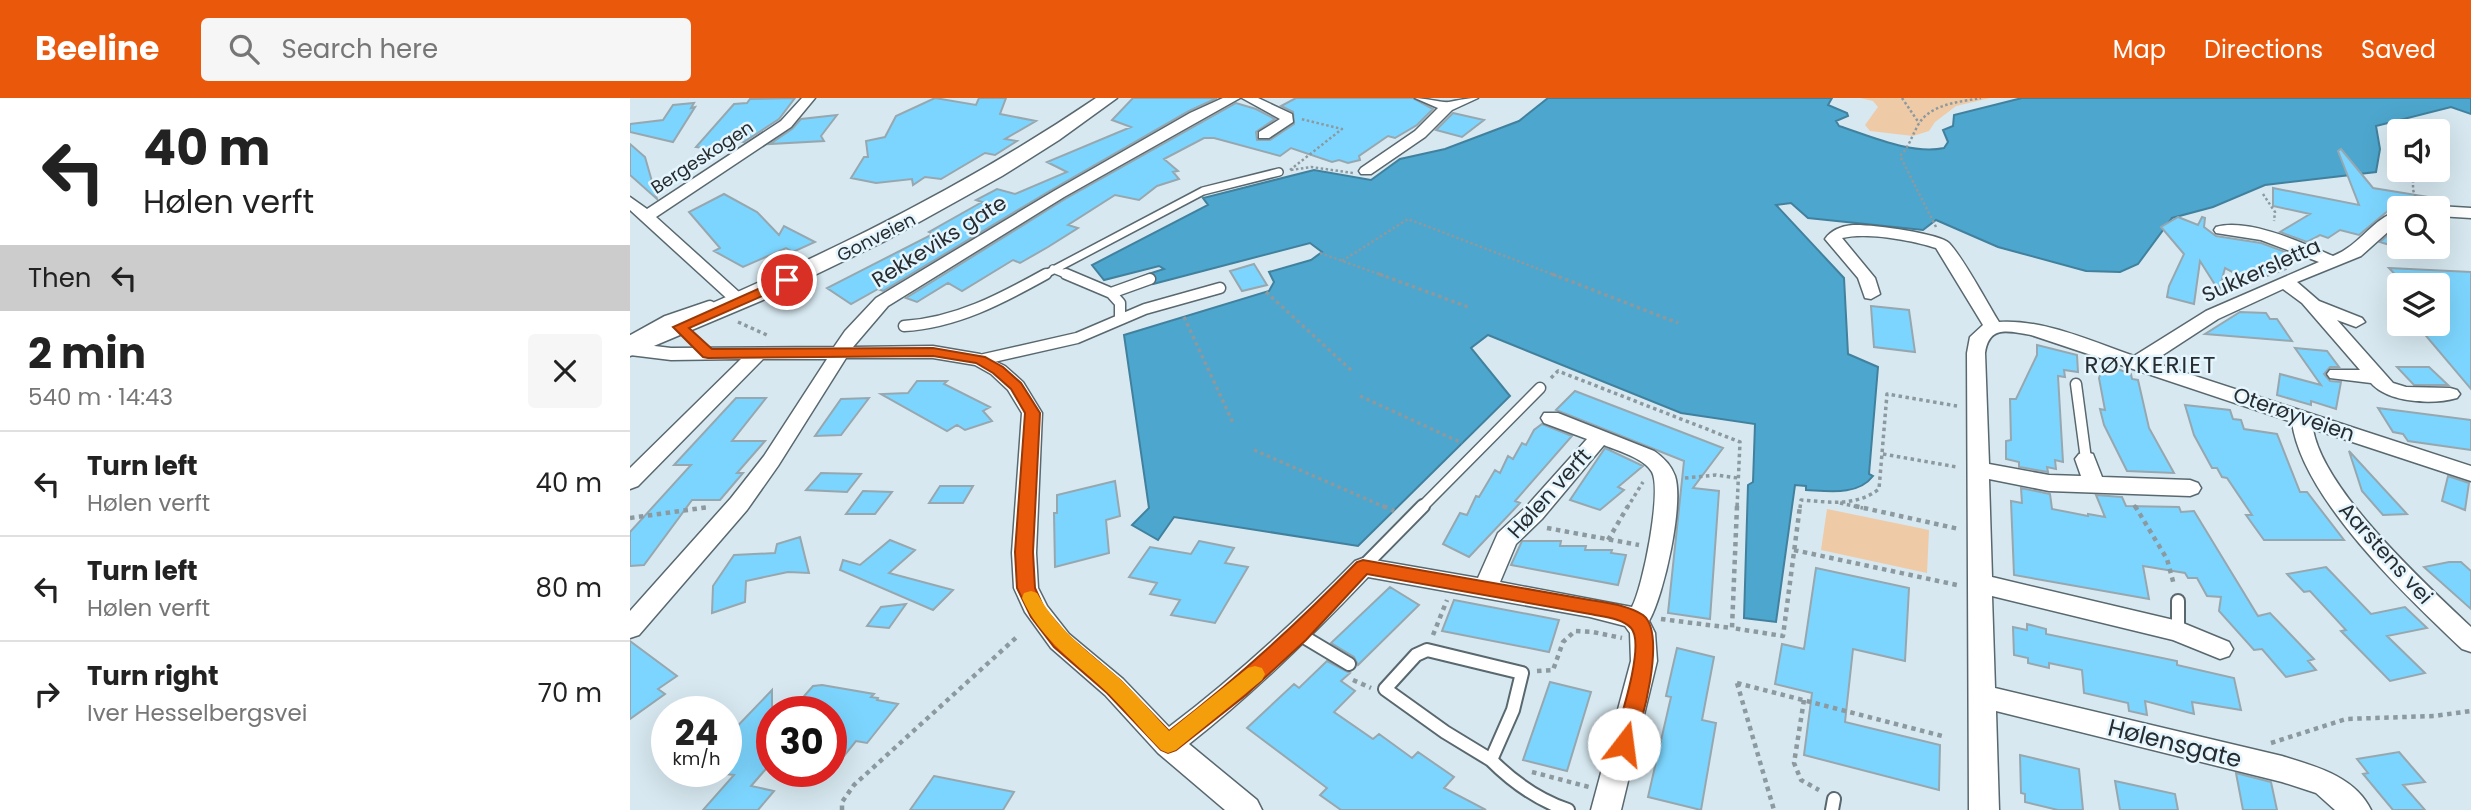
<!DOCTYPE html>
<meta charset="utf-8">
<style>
body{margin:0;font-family:Poppins,sans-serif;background:#f6f6f6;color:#222;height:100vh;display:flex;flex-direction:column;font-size:26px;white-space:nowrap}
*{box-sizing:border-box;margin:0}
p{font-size:23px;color:#767676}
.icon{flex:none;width:38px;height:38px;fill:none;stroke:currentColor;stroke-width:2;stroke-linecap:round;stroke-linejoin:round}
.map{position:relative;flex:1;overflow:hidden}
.details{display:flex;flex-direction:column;background:#fff;width:630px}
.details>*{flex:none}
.hud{background:#fff;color:#222;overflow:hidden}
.tools{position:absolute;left:1757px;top:21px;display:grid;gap:14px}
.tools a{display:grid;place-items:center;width:63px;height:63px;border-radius:7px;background:#fff;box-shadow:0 7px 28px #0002;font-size:35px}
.speed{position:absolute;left:21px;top:598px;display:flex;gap:14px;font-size:35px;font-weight:700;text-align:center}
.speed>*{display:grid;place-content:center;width:91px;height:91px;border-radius:50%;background:#fff;box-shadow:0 7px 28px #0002;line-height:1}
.speed small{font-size:18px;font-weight:400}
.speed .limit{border:10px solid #d22;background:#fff;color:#111}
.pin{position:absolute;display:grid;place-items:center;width:60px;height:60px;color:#fff;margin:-30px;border:4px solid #fff;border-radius:50%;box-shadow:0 2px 7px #0007}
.me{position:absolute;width:77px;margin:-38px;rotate:15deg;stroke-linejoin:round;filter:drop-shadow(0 0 5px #0008)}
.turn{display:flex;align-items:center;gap:24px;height:147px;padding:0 28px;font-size:32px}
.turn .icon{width:91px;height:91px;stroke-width:2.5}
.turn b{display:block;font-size:49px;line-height:60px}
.then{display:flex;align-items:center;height:66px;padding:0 28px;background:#0003;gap:14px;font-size:26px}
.round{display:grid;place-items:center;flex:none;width:74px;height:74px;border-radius:7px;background:#f6f6f6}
.summary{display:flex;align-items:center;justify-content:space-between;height:119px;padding:0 28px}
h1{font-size:42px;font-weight:700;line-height:52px}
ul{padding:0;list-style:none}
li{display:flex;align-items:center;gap:21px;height:105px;padding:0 28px;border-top:2px solid #e0e0e0}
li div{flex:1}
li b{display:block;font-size:26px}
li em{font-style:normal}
header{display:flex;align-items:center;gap:42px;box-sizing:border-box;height:98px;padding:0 35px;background:#ea580c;color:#fff}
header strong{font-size:33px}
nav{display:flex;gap:38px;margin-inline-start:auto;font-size:24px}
.search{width:490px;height:63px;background:#f6f6f6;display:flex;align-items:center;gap:18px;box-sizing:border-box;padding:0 24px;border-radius:7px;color:#767676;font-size:26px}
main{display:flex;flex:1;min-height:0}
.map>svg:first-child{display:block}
</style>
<header>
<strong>Beeline</strong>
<div class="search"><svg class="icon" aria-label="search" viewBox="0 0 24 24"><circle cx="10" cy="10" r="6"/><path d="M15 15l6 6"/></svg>Search here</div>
<nav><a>Map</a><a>Directions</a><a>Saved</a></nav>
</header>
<main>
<section class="details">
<div class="hud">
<div class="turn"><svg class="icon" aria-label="left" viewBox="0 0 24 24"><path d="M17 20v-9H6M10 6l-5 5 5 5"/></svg><div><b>40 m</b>Hølen verft</div></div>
<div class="then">Then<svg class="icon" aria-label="left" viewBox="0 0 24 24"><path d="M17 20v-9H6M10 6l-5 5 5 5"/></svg></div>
</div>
<div class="summary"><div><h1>2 min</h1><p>540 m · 14:43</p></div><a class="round"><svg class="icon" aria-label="close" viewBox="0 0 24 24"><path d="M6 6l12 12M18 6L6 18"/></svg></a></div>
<ul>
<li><svg class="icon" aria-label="left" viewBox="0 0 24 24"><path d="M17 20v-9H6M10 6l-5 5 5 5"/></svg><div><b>Turn left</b><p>Hølen verft</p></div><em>40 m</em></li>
<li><svg class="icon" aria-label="left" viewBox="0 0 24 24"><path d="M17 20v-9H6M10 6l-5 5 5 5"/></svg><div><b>Turn left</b><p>Hølen verft</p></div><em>80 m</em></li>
<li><svg class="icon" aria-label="right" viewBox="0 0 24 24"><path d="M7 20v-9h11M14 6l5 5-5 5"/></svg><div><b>Turn right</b><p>Iver Hesselbergsvei</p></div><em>70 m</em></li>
</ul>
</section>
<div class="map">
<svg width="1841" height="712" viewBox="0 0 1841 712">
<rect width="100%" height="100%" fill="#d7e8f0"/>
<path fill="#efcaa6" d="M1230,0H1360L1326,8L1305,24L1299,33L1283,38L1240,33L1235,27L1248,9L1243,3Z
M1197,411L1299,432L1297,475L1191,452Z"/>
<path fill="#4da6cd" stroke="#41819e" stroke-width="2" d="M918,0H1202L1198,7L1217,15L1218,18L1206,23L1209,28C1240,38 1282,57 1314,50L1318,44L1313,32L1323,28L1324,17L1392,0H1841V16L1821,9L1746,28L1750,51L1746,74L1635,87L1583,109L1542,120L1508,166L1490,174L1456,173L1368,149L1306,122L1293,132L1178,120L1161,105L1146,107L1214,180L1218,256L1248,269L1239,376L1243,378C1228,398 1198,393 1176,392V388L1165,387L1146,524L1114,520L1118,387L1123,384L1125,326L1051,315L858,237L841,250L880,298L728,448L544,419L528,442L502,427L519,410L494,237L639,193L644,184L639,174L681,162L692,154L680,145L523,186L518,176L534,171L529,168L474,182L462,167L578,107L573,100L684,72L741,82L770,61L815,51L889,23Z"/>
<path fill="#7cd5fe" stroke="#97a7af" stroke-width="2" d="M165,0L149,21L114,44L97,42L88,52L66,49L104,6L117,5L120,1Z
M305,0L346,7L349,0H376L370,16L406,23L375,41L387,43L365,57L355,55L311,81L295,79L283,87L282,81L246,85L221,80L234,59H238L236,43L255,39L266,18Z
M503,0H587L559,13L423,91L253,193L248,191L221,206L197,190L303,136L299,134L352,104L346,102L367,91L385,96L437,74L417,64L501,29L482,22Z
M666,0H783L803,11L787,27L765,40L758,38L729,58L730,62L718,65L709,62L702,64L661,50L650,58L584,40H574L534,61L548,73L543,74L549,81L527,88L509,102L485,97L438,127L448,130L418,149L390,165L383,162L332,193L318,185L287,204L276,200L435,101L606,5L626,11L645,21L626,34L627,42H640L664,26L663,14L651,8Z
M64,5L61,10L65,9L43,44L0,34V26L33,22L43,7Z
M823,15L854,22L832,39L806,32Z
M207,17L191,38L194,43L140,46L162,31L171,21Z
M0,46L15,59L27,101L0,77Z
M1711,51L1743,90L1805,100V105L1759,112L1729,137L1710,132L1698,140L1690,137L1677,144L1650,134L1680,116L1643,108V90L1729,107L1708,53Z
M94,96L127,114L149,137L154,128L185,144L163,154L156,150L113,169L84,153L90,150L59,114Z
M1548,119L1568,127L1572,119L1575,120L1574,129L1586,138L1631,145L1666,158L1667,163L1656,161V171L1621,184L1595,170L1589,193L1570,163L1564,206L1537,199L1539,188L1554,156L1531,129Z
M1769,127V150L1750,144Z
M624,166L637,187L612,193L600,173Z
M1759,170L1841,174V291L1786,226H1817L1808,215V187H1775Z
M1241,208L1279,212L1285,254L1244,249Z
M1610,214L1636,215L1640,221H1647L1662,243L1575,236Z
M1407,247L1447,257L1448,274L1434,272L1435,279L1428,278L1433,364L1425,362L1426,371L1417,369L1418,374L1389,369V364L1376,361V343L1381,342L1380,301H1386L1407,257Z
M1665,250L1697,253L1709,269H1700L1694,276L1700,283L1711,284L1706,311L1681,303V307L1647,297L1650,276L1691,287Z
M1474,266L1501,276L1502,281L1508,282L1519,330L1544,375L1497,373L1474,327L1470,311L1475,312L1469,280Z
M1767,269H1799L1818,287H1784Z
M287,283H317L314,286L360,309L353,313L362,323L335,332L327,327L317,333L251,296L278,295Z
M945,293L1093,350L1063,390L1089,393L1080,521L1038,515L1054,363L926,312Z
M106,300H136L102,343H135L107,375H113L90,402H62L14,467L0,468V434L61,367H44Z
M239,300L211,337L185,338L211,301Z
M1555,307L1600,312L1603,321L1611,322L1614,331L1647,336L1670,394H1677L1714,442H1634L1616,417H1622L1597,380L1592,379L1587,370H1582L1564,337Z
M1748,310L1841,322V352L1778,343L1773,336L1763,334Z
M912,326L942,338L885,403L890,405L839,459L813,446L830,415L837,417L846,398L849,399L865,372L870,375L878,358L883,361L892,345L896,347L904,332Z
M975,350L1013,368L988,389L994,392L970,412L940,402Z
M1719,353L1777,416L1753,417L1732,393Z
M191,375L231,376L217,394L176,392Z
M1818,378L1839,385L1835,412L1812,403Z
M485,383L490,418L476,422L479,455L425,469L424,415H427V397Z
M310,388H343L333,405H299Z
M1391,390L1420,396L1422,411L1458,418V416L1475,419L1466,397L1492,399L1496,408L1549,409L1551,414L1564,413L1628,518L1640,515L1684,561L1678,563L1686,572L1656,579L1632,551L1624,552L1589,513L1591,499L1577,498L1567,480H1558L1555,475L1513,468L1519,501L1384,477L1381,403L1392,405Z
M233,393L262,394L245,416H216Z
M170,439L179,475L158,474L116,483L115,504L82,515L83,488L104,457L145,455L147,446Z
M260,442L285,452L259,475L323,492L303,512L210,472L213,462L230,467Z
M569,443L604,450L595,465L618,469L585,525L541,517L550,502L520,496L527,485L499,479L520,449L561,456Z
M892,443H931L930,448H956L955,452H982L981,455L996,457L988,487L881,467Z
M1819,464H1831L1841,473V511L1794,469Z
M1696,469L1741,516L1775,509L1797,530L1757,538L1795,575L1760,583L1711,533L1716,532L1680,493L1674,494L1657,476Z
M1186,470L1279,490L1275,563L1223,551L1215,624L1310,647L1309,692L1174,657L1182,595L1145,586L1152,546L1174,551Z
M760,489L789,507L728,567L724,559L701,545Z
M824,502L929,522L919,554L812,533Z
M276,506L259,530L237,528L251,509Z
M1397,526L1416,531V536L1547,563V567L1604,580L1611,612L1562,604L1564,616L1515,603L1517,617L1499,613L1498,605L1454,595L1452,572L1419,565V570L1398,565V560L1384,557L1383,529L1397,532Z
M0,543L47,578L28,591L35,596L0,621Z
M1047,550L1084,559L1072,622L1086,625L1071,712L1018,699L1041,599L1036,598Z
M697,563L720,575L711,583L725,593L704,614L743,641L749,636L782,660L788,654L824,679L814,690L856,712H711L690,697L697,690L617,630L664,586L669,590Z
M920,584L961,594L937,673L893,662Z
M192,587L244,596L241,599L248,600L247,602L268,606L237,645L226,643L201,674V614H160L183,588Z
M142,592V664L121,688L144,693L128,712H73L104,677L96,676V640Z
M1769,654L1795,684L1773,687L1795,712H1763L1733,676L1738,675L1727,661Z
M1390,657L1449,671L1453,712H1428L1395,704V696L1391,695Z
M1606,675L1641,684L1647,712H1613Z
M304,678L384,694L373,712H280Z
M1485,683L1545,696L1548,712H1490Z"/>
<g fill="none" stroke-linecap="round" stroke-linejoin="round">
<g stroke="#59686f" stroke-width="10">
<path id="lane-far2" d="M423,171L440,178
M412,178L573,93L649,74"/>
</g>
<g stroke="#59686f" stroke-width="13">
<path id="lane-far1" d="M436,176L481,195L490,205V221
M481,195L520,181
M274,228C326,225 371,201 416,176
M0,243L36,223L80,208
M350,262L447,240L515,211L590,190
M1446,286L1456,361
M791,410L910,290"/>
</g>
<g stroke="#59686f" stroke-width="16">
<path id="lane" d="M733,469L793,408
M1548,503V533
M669,536L719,566
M797,552L892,575L883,612L861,662L815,634L755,591L786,557Z
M861,662C883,684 908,702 938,712
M1202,712L1204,701"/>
</g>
<g stroke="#59686f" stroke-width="3">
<path id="street" d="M172,0H185L161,29L26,119L119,203L116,207H104L0,112V99L17,111L151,23Z
M593,0H610L434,99L258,208L223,249L303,248L350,256L375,268L393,284L412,315L406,455L408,490L417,508L439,536L493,581L539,629C606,578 666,523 725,463L733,460L848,480L868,435L896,409L957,341L914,325L911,320L914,315H928L1024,353C1033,359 1041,367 1045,378C1054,406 1034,497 1019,523L1025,535L1027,563L991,712H961L1001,563L1000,535L995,528L960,519L738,479C681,539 624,595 559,646L627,702L632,712H595L528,655L475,597L421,550L395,514L384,490L382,455L392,315L378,292L361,276L345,267L303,260H216L148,368L117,412L9,537L0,540V513L101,400L134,358L197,261H133L8,388L0,391V370L111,261L41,262L0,257V245L41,250L204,249L215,233L246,200L424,93L560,15ZM974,347C988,353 1014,360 1022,374C1032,393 1013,489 1002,509L870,484L886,446L912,421Z
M612,0H628L662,16L663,24L639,40H629V34L650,21Z
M785,0C794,0 813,5 819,4C830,2 838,0 848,0L822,12L795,39L741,76H731L729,73L731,70L785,33L808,10Z
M1808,108L1841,110V120L1808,118V110H1802Z
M1769,113V124L1731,158L1667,184L1689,203L1732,220L1735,224L1726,229L1707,222L1763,285L1776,289L1820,290L1827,292L1830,296L1827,300C1802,307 1759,305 1741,285L1700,280L1697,276L1700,272H1730L1672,205L1653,191L1588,221L1522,264L1841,368V383L1683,331C1693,392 1795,486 1841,529V554L1832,551C1777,499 1672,400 1662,324L1401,237C1378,233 1359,227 1355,255L1359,366L1419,377L1451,378L1445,361L1449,356L1456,354L1463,356L1472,379L1560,382L1568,385L1571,390L1568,395L1560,398L1419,393L1359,381L1362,479L1548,523L1599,544L1603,551L1599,558L1590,561L1543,542L1362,498L1365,590L1652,658C1684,668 1725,678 1741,712H1705L1686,695L1652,684L1366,613L1369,712H1339L1337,255L1340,239L1353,227L1306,150C1282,142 1236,134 1212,140L1245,180L1250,196L1241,201L1235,200L1228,180L1195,141C1201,132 1212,128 1223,127C1239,126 1309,135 1319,145C1334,161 1356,203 1369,224C1414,221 1463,244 1504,258L1576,213L1689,164L1631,142L1586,135L1584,132L1586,129C1619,120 1673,145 1703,158C1731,147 1742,120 1769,113Z"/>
</g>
<g stroke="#59686f" stroke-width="3">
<path id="secondary" d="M466,0H487L429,42L372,78L255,143L133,202L0,258V240C162,173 320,99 466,0Z"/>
</g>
<path stroke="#8c999f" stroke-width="2.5" stroke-dasharray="2.5 2.5" stroke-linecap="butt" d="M1272,0L1289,25
M660,72L712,31L671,21
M661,72L681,69L723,75
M1783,72V92L1790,110
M1633,96L1645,114L1644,123
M1306,129L1270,58C1279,49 1281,40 1287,29C1298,6 1329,4 1351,0
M690,155L754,178
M712,163L778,121L927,178"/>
<path stroke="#8c999f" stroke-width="3.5" stroke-dasharray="3.5 3.5" stroke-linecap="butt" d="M749,176L838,209
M922,176L1048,225
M636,194L722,273
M554,219L604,327
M108,224L139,238
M921,280L928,273L1110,344L1107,410
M730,298L832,345
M624,352L757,410
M1253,356L1327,369
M1055,380L1086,377L1108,380
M1210,405L1233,410
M1504,407L1506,410
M72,410L79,409
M997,410L1013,384
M1170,410L1171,402C1198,404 1226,409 1249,391L1257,296L1327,308"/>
<path stroke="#8c999f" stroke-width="4.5" stroke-dasharray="4.5 4.5" stroke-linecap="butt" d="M753,408L764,413
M1107,408L1102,530L1153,538L1170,408
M1225,408L1329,431
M1505,408L1537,461L1544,487
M0,420L79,409
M917,430L1009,447
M978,442L998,408
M1164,452L1327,487
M1031,521L1102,530
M803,537L817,502
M907,573L923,572L933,544L945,533L963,534L992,540
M723,582L741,590
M1107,585L1316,639
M1107,585L1144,712
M1174,602L1164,665L1171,682L1189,692
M1641,645L1716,621L1804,618L1841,613
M902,674L959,689
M212,712V704L224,687L389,537"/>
<use href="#lane-far2" stroke="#fff" stroke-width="7"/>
<use href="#lane-far1" stroke="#fff" stroke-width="10"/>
<use href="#lane" stroke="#fff" stroke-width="12"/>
<use href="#street" fill="#fff" fill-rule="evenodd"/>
<use href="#secondary" fill="#fff" fill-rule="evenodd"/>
</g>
<path fill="#ea580c" stroke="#983908" stroke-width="2" d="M157,178L162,179V185L59,230L82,251L303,250L355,259L373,269L391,285L410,315L403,454L405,490L414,510L437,537L491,583L539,633C608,580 667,526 727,464L733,462L960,502C977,505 998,507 1013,517C1037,535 1012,629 1001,653L994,656L986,653L983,646C989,625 1016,546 1001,530C992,520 973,519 960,516L737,476L676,542L616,597L546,652L538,655L531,652L477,595L424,549L401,519L387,490L385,454L395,315L381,291L363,275L346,265L303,258L78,260L73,259L43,229Z"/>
<path fill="#f59e0b" d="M401,493L407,495C427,532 459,554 490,581C507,597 523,616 539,633L618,570L625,568L632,570L635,576L632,582L546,652L538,655L531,652C513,634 497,614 479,596C447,565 411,543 392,500L394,495Z"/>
<g text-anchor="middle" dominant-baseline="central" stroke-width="5" stroke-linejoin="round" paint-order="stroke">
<g font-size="18" fill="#262c2f" stroke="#e4f5fd">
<text transform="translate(72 59) rotate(-33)">Bergeskogen</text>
<text transform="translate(246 139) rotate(-27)">Gonveien</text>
</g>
<g font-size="21" fill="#262c2f" stroke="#e4f5fd">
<text transform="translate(309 143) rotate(-32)">Rekkeviks gate</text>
<text transform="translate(1631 172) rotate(-24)">Sukkersletta</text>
<text transform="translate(1664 316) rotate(19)">Oterøyveien</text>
<text transform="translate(919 395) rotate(-48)">Hølen verft</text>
<text transform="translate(1756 455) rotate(48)">Aarstens vei</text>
</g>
<g font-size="23" letter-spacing="2" fill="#262c2f" stroke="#e4f5fd">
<text x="1521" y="267">RØYKERIET</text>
</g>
<g font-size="24" fill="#262c2f" stroke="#e4f5fd">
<text transform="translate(1545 645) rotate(14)">Hølensgate</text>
</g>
</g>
</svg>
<div class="tools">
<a><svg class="icon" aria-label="sound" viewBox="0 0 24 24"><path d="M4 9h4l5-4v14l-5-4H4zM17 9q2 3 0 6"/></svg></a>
<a><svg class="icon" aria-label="search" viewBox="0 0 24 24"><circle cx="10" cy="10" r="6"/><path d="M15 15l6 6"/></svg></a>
<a><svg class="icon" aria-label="layers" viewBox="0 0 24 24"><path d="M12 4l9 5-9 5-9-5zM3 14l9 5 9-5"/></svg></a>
</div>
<div class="speed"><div>24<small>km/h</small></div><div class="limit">30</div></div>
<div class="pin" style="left:157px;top:182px;background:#d93025"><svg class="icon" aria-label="arrive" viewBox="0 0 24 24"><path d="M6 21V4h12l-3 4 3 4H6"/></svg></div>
<svg class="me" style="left:994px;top:646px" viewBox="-20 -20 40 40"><circle r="19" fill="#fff"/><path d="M0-13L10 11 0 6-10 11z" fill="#ea580c"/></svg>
</div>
</main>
